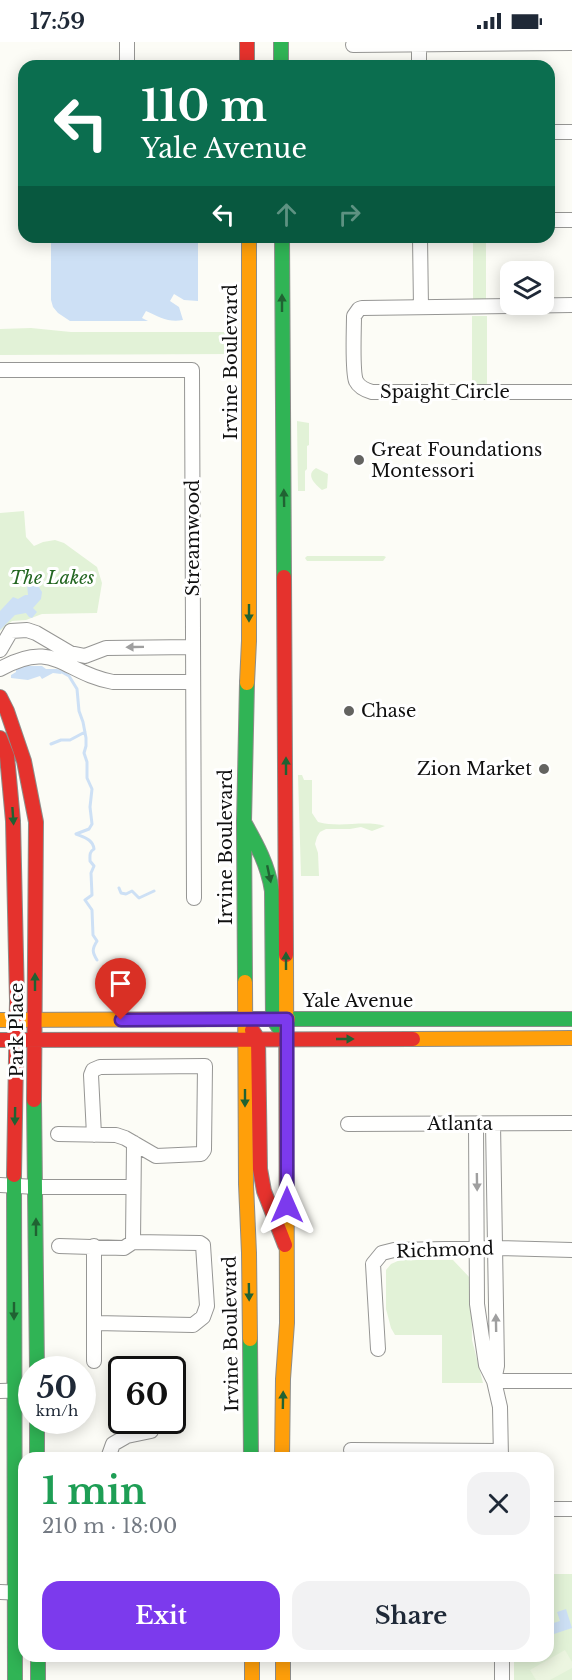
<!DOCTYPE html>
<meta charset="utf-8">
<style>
body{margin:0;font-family:"Libre Baskerville",serif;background:#f2f2f3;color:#1f2937;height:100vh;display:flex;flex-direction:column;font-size:22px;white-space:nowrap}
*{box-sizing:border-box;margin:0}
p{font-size:20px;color:#747a83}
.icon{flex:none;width:33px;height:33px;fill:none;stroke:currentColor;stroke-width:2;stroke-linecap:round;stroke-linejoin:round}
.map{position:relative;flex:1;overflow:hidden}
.sheet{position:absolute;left:18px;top:1410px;width:536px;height:210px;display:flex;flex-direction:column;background:#fff;border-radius:18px;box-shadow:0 3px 15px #0003}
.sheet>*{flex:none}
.banner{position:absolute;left:18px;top:18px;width:537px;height:183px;border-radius:18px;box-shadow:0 3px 15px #0003;background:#0b6e4f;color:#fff;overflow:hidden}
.tools{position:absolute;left:500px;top:219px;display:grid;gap:12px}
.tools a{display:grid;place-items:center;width:54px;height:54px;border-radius:12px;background:#fff;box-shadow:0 3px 15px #0003;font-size:30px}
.speed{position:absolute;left:18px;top:1314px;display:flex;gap:12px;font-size:30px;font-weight:700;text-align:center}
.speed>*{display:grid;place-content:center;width:78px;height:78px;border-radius:50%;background:#fff;box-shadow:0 3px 15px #0003;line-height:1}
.speed small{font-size:15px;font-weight:400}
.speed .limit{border:3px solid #111;border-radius:9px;background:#fff;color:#111}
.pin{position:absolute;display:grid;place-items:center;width:51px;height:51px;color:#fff;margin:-62px -26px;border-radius:50% 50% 50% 0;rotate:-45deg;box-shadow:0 0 6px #0007}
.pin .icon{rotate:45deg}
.me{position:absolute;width:66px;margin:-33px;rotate:0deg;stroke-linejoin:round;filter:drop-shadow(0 0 4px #0008)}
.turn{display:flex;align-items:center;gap:21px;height:126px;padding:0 24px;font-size:27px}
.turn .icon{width:78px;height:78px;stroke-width:2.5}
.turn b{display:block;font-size:42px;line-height:51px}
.lanes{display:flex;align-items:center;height:57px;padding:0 24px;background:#0003;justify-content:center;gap:30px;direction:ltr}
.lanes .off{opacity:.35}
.round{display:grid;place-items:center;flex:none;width:63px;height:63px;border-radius:18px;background:#f2f2f3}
.head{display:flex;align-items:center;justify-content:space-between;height:102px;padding:0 24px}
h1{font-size:36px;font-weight:700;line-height:45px;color:#1e9e55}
.primary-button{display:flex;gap:12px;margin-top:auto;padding:12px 24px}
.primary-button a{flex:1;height:69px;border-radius:18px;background:#7c3aed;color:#fff;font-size:24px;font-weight:700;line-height:69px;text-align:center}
.primary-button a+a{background:#f2f2f3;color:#1f2937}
.status{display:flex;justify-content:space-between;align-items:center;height:42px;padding:0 30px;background:#fff;direction:ltr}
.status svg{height:16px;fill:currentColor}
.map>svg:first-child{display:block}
</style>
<div class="status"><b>17:59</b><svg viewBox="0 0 49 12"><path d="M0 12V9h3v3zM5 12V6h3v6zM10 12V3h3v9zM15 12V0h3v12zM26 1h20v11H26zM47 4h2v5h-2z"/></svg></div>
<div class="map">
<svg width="572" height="1638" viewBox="0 0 572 1638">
<rect width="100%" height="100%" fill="#fcfcf6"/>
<path fill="#e2f2d7" d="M473,195H486V258H473Z
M472,274H487V345H472Z
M31,286L71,290H224L233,312L0,313V287Z
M297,379L309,381V403L307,404V427L305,429V449H298Z
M316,426L328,432L327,446L322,448C315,442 305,433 316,426Z
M24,469L26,495L34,504L43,500L55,498L64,501L97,525L102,541L97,571L42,572L26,578L12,579L0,589V471Z
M307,514H384L386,515L383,519H307L305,516Z
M298,733H302L304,738H312V771L318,780C340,786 365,778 385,784L372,789L361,785L350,787H326L320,790L317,795L315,802L318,811L319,834H301Z
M400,1218H453L471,1237L472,1298L483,1341H442V1293H395L391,1286L386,1267V1228L391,1222Z
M548,1532H572V1638H514V1614H548Z"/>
<path fill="#ecf5e0" d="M565,1608L572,1620V1626L550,1638H536L530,1628Z"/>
<path fill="#cde0f5" d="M51,195H198V259L184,258L174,252L170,259L179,265L183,278C169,281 159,275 146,269L142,276L148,279H70L58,271L53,265L51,258Z
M30,540L37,542L42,550L41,557L33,566L37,570L32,576L29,575L26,571L15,573L0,588V569L13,555L18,557L25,553H28L27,542Z
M21,624H42L46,627H57L63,629L61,632L53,631L42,637L40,634L28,638L11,636V633L16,630V625Z
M566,1567L572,1586L554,1592L550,1582L560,1579L557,1570Z"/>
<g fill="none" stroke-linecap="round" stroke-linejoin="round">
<path stroke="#cde0f5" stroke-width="3" d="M62,630L69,634L77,647L79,669L83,680L86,696V704L84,711L87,720V736L92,747L90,765L92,782L89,787L76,792C83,795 93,797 94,807C89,810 90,814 90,819L94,824L91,831L92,853L85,858L92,868L93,893L97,899C92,907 92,910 97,918
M51,702L61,698H70L85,690
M119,846L121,851L126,852L132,849L139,856L154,849"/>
<g stroke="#969694" stroke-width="16">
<path id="street" d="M127,0V24
M419,2V24
M353,3L572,1
M549,90H572
M549,178H572
M420,195L421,265
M572,263L362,266L359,267L354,274C354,287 352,329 356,339C359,345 365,348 372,350H572
M0,328H192L194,856
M0,608L11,589L27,588L36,591L70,611L85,614L106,606L193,605
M0,627C55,596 63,631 113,640H193
M348,1082L572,1081
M476,1082L477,1262L486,1323L494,1339L500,1365L501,1416
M493,1082L497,1324L494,1339
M58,1092L116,1093L125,1096L156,1114L201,1112L204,1108L205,1024L100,1025L93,1028L91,1033L94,1093
M0,1143L36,1145H133
M133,1200L134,1101
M59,1204L124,1206L133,1200L200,1201L203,1203L207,1264L203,1275L193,1283L95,1281
M94,1204V1319
M378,1307L373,1222L382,1211L394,1208L496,1206L572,1208
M494,1339H572
M0,1349L32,1348
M351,1408L501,1409
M108,1416L113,1402L127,1394L151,1389
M548,1467H572
M0,1550L24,1551
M502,1614V1638"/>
</g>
<g stroke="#8d8d8a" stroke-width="16">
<path id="fast" d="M281,0V24
M282,195L284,535
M244,780C257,803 268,823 272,849L273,977L279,986
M245,940L244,780L247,641
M288,977H572
M34,1058L37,1328
M14,1133L15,1638
M250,1297L251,1416
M37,1378V1416
M38,1614V1638"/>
</g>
<g stroke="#8d8d8a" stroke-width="16">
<path id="slow" d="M247,641L249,599V195
M245,940L246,1142L249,1211L250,1297
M0,978L288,977
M413,997L572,996
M282,1416L283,1337L287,1281L286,913
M252,1614V1638
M283,1614V1638"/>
</g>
<g stroke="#8d8d8a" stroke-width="16">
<path id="jam" d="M247,0V24
M284,535L286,913
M0,655L7,669L24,719L36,780L34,1058
M0,696L7,714L13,779L17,959L14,1133
M252,988L258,997L260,1127L264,1149L285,1203
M0,998L413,997"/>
</g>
<use href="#street" stroke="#fffffe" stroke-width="14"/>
<use href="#fast" stroke="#30b455" stroke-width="14"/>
<use href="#slow" stroke="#ff9f0a" stroke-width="14"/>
<use href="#jam" stroke="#e5322d" stroke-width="14"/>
</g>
<defs><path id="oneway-solid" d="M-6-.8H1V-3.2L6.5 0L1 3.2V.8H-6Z" transform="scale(1.5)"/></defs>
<g fill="#206232">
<use href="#oneway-solid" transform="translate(282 261) rotate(-90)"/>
<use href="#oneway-solid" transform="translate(284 456) rotate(-91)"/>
<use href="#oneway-solid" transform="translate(249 571) rotate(90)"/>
<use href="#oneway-solid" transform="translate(286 724) rotate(-90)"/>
<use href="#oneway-solid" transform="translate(13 774) rotate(86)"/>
<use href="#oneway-solid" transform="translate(269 832) rotate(78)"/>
<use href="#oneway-solid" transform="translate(286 919) rotate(-90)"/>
<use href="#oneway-solid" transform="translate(35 940) rotate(-90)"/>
<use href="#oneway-solid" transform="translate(345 997)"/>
<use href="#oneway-solid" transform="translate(245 1056) rotate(90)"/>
<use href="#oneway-solid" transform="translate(15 1074) rotate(91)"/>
<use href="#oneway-solid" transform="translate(36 1185) rotate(-90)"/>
<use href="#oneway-solid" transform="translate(249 1250) rotate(89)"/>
<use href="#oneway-solid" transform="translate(14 1269) rotate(90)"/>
<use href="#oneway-solid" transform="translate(283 1358) rotate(-89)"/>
</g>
<g fill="#9f9f9f">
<use href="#oneway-solid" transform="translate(135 605) rotate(179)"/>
<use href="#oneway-solid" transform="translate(477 1140) rotate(89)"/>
<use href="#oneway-solid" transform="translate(496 1281) rotate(-91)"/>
</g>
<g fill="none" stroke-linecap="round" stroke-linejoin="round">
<g stroke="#51269a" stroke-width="15">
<path id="route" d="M121,978L287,977V1163"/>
</g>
<use href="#route" stroke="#7c3aed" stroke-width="10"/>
</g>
<g fill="#636360" stroke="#fff" stroke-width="2">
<circle cx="359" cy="418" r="6"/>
<circle cx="349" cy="669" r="6"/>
<circle cx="544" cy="727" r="6"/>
</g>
<g text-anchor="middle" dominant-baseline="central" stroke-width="6" stroke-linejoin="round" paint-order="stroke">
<g font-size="18" fill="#101010" stroke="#fff">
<text transform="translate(231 320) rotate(-90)">Irvine Boulevard</text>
<text x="445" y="350">Spaight Circle</text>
<text transform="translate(193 496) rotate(-90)">Streamwood</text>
<text transform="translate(226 805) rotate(-90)">Irvine Boulevard</text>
<text x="358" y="959">Yale Avenue</text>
<text transform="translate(17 988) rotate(-90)">Park Place</text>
<text x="460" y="1082">Atlanta</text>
<text transform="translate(445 1208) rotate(-2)">Richmond</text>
<text transform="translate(231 1292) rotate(-91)">Irvine Boulevard</text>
</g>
<g font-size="18" fill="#101010" stroke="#fff" text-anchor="start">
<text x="371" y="408">Great Foundations<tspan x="371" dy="21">Montessori</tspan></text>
<text x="361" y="669">Chase</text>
<text x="532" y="727" text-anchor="end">Zion Market</text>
</g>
<g font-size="18" font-style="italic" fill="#236621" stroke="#fff">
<text x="52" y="536">The Lakes</text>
</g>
</g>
</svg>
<div class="tools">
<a><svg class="icon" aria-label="layers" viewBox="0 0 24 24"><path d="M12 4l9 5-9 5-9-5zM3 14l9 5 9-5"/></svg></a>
</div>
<div class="speed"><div>50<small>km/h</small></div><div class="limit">60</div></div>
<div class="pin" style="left:121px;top:978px;background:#d93025"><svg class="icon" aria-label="arrive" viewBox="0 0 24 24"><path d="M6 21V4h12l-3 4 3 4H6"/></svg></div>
<svg class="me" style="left:287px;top:1163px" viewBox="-20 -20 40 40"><path d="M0-17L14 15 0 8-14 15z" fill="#7c3aed" stroke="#fff" stroke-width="4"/></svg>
<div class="banner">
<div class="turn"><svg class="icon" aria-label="left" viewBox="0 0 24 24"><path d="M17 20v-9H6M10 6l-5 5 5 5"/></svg><div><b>110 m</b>Yale Avenue</div></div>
<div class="lanes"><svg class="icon" aria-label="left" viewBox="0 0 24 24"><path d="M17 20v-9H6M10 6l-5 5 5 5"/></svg><svg class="icon off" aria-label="ahead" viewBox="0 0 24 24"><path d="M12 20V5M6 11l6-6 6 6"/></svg><svg class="icon off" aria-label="right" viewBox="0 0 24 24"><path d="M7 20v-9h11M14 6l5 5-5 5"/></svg></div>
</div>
<section class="sheet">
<div class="head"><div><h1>1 min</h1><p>210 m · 18:00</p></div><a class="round"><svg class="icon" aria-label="close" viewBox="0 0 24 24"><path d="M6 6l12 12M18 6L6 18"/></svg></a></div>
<div class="primary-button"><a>Exit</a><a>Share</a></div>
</section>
</div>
